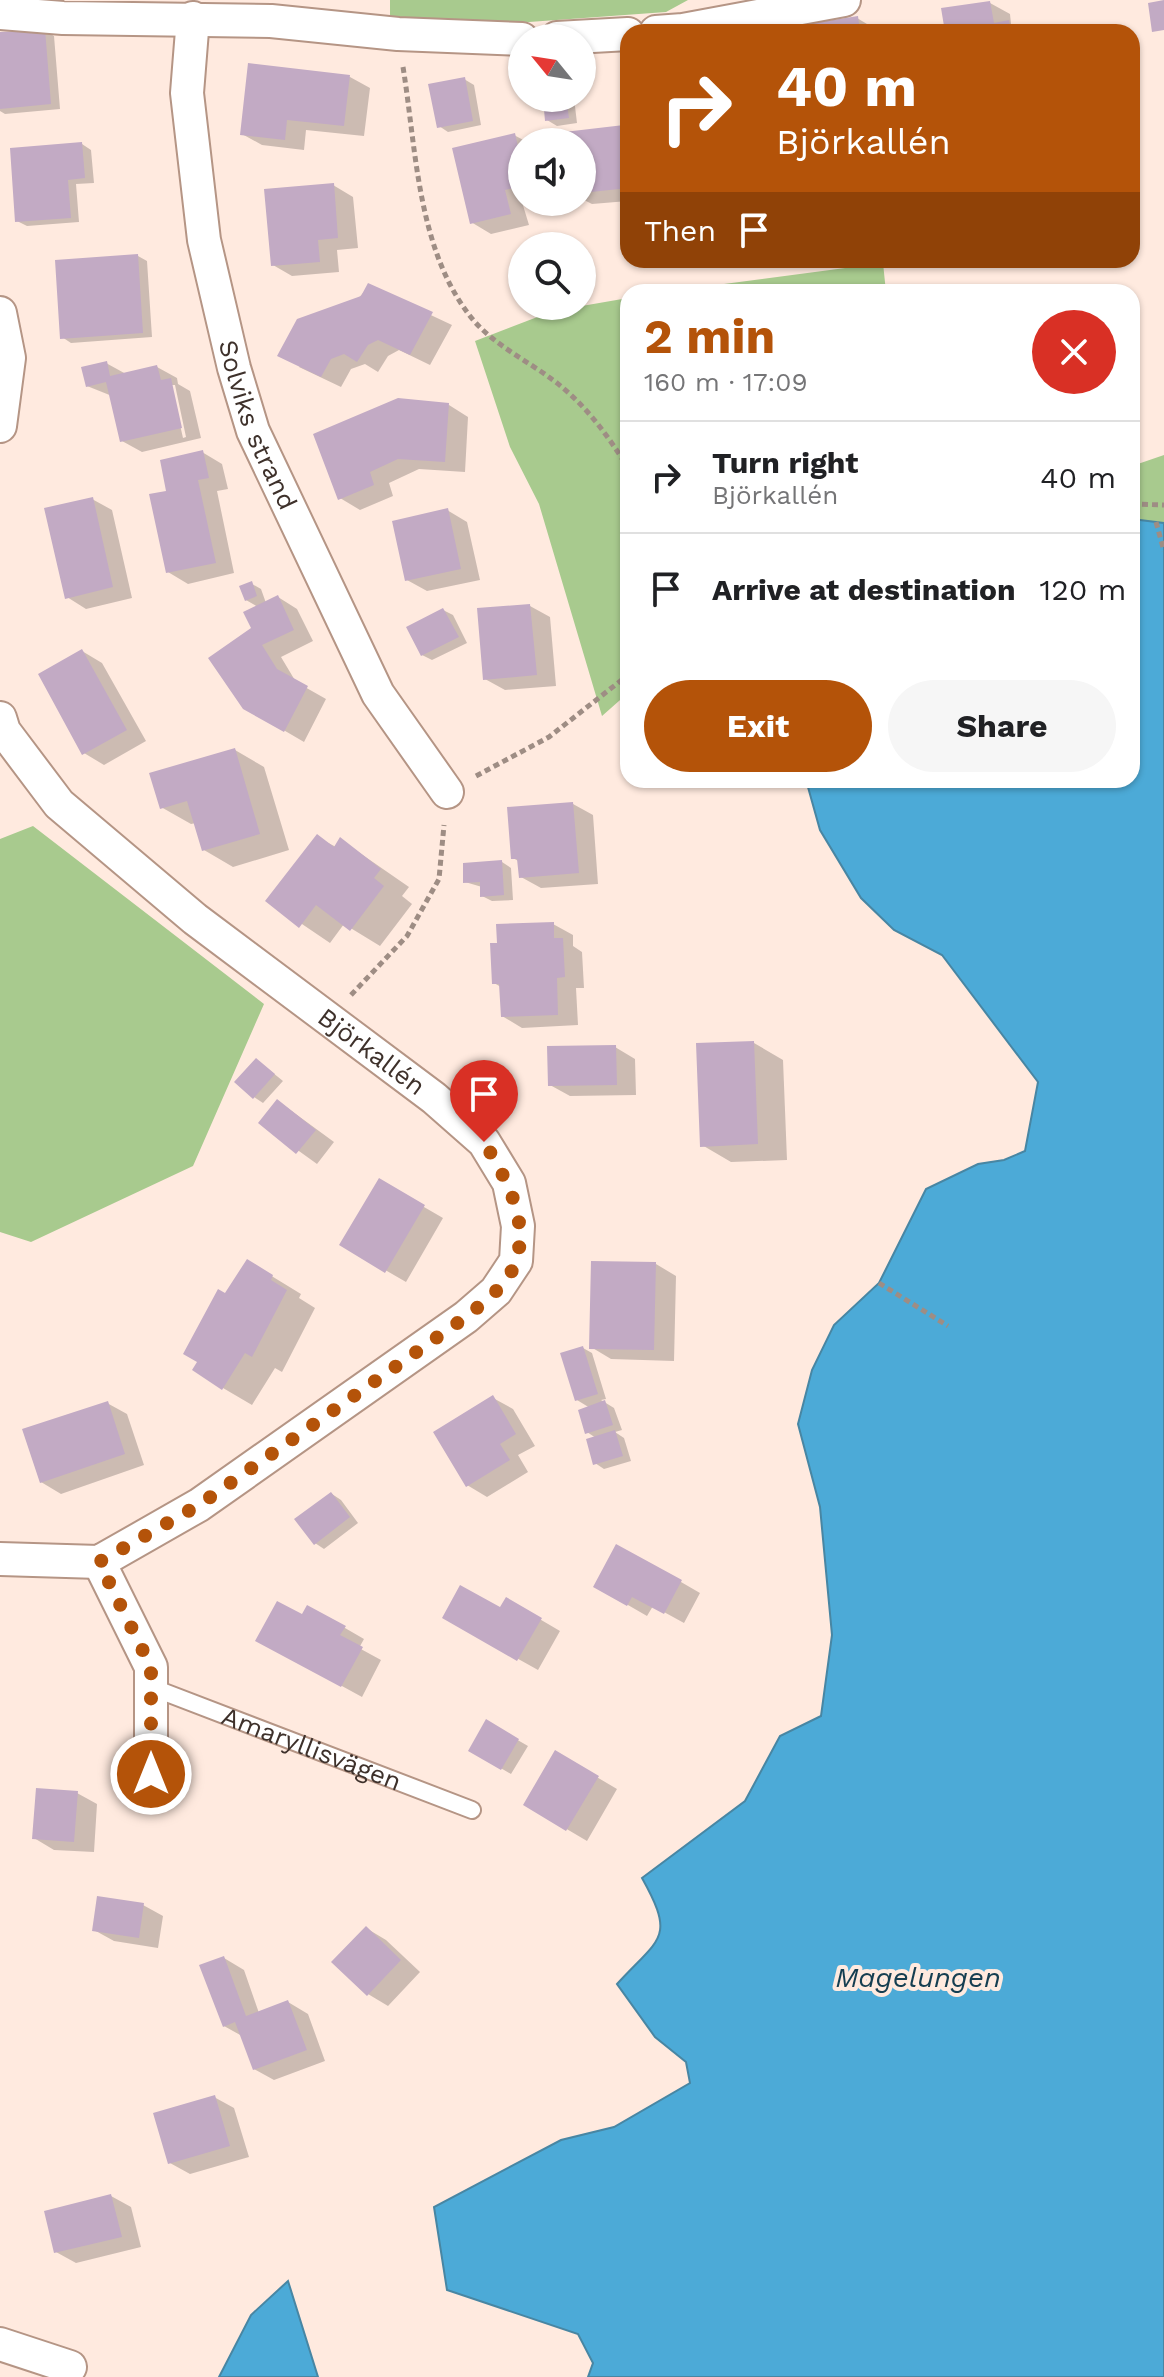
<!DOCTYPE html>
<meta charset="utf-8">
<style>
body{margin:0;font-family:"Work Sans",sans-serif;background:#f6f6f6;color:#202124;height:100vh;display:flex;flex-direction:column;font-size:30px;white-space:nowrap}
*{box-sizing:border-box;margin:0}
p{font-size:26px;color:#757577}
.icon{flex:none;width:44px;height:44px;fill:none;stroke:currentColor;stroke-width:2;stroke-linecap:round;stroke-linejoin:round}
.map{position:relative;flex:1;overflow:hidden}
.details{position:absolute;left:620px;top:284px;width:520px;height:504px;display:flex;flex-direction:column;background:#fff;border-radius:24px;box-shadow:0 2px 6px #0004}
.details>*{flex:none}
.hud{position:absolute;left:620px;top:24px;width:520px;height:244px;border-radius:24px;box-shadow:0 2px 6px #0004;background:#b45309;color:#fff;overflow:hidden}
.needle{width:52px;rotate:300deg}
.buttons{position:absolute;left:508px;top:24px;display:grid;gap:16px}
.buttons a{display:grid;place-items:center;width:88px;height:88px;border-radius:50%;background:#fff;box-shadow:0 2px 6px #0004;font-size:40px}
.pin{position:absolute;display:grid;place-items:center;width:68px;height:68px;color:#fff;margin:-82px -34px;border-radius:50% 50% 50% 0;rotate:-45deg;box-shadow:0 0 8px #0007}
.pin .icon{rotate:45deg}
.me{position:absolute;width:88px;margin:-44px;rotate:0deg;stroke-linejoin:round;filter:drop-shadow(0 0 6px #0008)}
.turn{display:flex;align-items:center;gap:28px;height:168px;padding:0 24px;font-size:36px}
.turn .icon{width:104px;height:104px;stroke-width:2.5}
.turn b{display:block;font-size:56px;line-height:68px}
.then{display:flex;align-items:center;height:76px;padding:0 24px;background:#0003;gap:16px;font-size:30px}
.round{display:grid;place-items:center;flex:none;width:84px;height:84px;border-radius:42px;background:#f6f6f6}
.overview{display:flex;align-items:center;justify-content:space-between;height:136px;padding:0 24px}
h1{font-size:48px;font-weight:700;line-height:60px;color:#b45309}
.primary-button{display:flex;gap:16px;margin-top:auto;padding:16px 24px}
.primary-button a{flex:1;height:92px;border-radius:48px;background:#b45309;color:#fff;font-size:32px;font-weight:700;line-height:92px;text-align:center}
.primary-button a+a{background:#f6f6f6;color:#202124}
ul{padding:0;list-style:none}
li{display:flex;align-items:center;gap:24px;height:112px;padding:0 24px;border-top:2px solid #e0e0e0}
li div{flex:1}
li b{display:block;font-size:30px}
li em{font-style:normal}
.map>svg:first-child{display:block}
</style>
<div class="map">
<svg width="1164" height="2377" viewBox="0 0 1164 2377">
<rect width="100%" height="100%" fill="#ffeadf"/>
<path fill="#a8ca8e" d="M390,0H688L666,12L529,22L390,17Z
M883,263L886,292H665L686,289Z
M628,298V693L602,716L539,504L510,447L475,341L553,311Z
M1164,455V523L1132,519V466Z
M33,826L264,1004L193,1166L31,1242L0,1232V839Z"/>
<path fill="#4caad7" stroke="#4886a3" stroke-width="2" d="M1132,519L1164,523V2377H588L593,2363L578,2334L447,2290L434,2207L561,2140L614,2127L690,2083L686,2062L655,2037L617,1984C660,1937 676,1939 642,1878L745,1801L780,1736L821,1716L832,1635L820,1507L798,1424L812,1370L834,1325L879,1283L926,1189L978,1164L1004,1160L1025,1151L1038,1082L942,955L894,930L861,898L820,830L806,780H1132Z
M288,2281L318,2377H219L251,2315Z"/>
<path fill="#0003" fill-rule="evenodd" d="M990,3L1010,14L1011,24L1025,32H947Z
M857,18L867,24L868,32H817Z
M45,31L54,36L60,109L5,114L0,111V34Z
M250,66L350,77L370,88L364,136L306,130L304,150L262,145L242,134Z
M464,79L474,85L481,125L448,132L439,126Z
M545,98H574L577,123L557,126L547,120Z
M624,127L628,130V201L592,204L582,199V142H567Z
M514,135L527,142H522V202L529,225L491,234L471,222Z
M82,144L91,150L94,183L76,184L79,222L27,226L17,221Z
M333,185L353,197L358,248L337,250L339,272L292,276L273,265Z
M138,256L147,261L152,337L71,343L62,337Z
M369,286L452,325L430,365L399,350L388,356L378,372L365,364L351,369L341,387L299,367Z
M106,363L126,374L157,367L177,378L178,384L190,391L201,438L142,452L122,441L112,396L87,386ZM171,385H175L186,437L183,438Z
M449,405L468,417L465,472L419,469L389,483L393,496L360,510L340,498L316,435Z
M202,452L222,464L228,489L217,491L234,573L188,584L168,572V492Z
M92,499L112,510L132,598L86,609L67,597Z
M447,510L467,522L480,580L427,591L407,580Z
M252,584L261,589L266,603L278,597L297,609L313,641L281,657L296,682L326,699L304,742L244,707L258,607L246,600Z
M530,606L550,617L556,686L505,690L485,679Z
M443,610L453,615L467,643L432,660L422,655Z
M82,651L102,663L146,741L104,765L84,753Z
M235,750L264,767L289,850L233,867L204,850L196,823L191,824L161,807Z
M573,804L593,815L598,884L541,888L521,877L520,862L513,858Z
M317,837L336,847L341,840L409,887L402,896L412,904L380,946L344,924L330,943L268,901Z
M502,862L511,868L513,900L492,901L482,896V887L465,882Z
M553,924L573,935V946L582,952L584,988H576L578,1025L522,1028L502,1016L501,987L494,983L499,945Z
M754,1043L783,1060L787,1160L731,1162L702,1145Z
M615,1047L635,1059L636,1095L570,1096L550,1085Z
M257,1060L283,1081L263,1103L254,1097Z
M278,1101L334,1142L317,1164L260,1123Z
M379,1181L443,1218L406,1282L342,1245Z
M247,1261L301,1294L299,1298L315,1308L282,1372L275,1368L252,1405L223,1388L225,1296Z
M656,1264L676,1276L674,1361L611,1359L591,1347Z
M583,1348L592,1353L606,1399L601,1400L614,1408L622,1430L615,1432L624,1438L631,1461L604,1469L595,1463L596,1438L587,1432L590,1408L577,1400Z
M493,1398L513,1409L535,1446L518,1455L528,1472L487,1497L467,1485Z
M107,1403L127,1414L144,1465L61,1494L41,1482Z
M332,1494L341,1500L358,1523L324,1549L315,1543Z
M681,1582L700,1593L684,1623L653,1606L647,1616L595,1586Z
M507,1600L560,1631L538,1670L445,1618L501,1610Z
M303,1617L345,1628L364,1639L359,1648L381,1660L362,1697L278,1651Z
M486,1722L528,1746L511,1774L470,1750Z
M556,1753L617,1789L587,1841L526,1805Z
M77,1793L97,1804L94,1852L54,1850L34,1838Z
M143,1905L163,1916L158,1948L114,1941L94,1930Z
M366,1928L386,1940L420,1972L388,2006L368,1994Z
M224,1958L244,1970L259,2013L288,2002L308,2014L325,2061L274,2080L254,2069L242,2036L224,2026Z
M214,2097L234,2108L249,2157L190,2174L170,2163Z
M111,2196L131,2207L141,2247L76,2263L56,2252Z"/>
<path fill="#c2aac4" d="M1164,0V30L1152,32L1148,3Z
M990,1L994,23L1009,20L1011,32H945L941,8Z
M858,16L860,32H815L814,23Z
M45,29L51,104L0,109V32Z
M248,63L350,75L344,126L287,120L285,140L240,135Z
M465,77L473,121L437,128L428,84Z
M628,83V117H623L620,84Z
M543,98H566L569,118L545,121Z
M624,125L628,188L582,193V142H565L564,132Z
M515,133L522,165V186L505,190L511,214L470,224L452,148Z
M82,142L85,178L68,180L71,218L15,222L10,148Z
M334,183L338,238L318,240L320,262L271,266L264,189Z
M138,254L143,333L60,339L55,260Z
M368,283L433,312L410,355L378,340L368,345L357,362L344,354L331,359L321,377L277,356L297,319L361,296Z
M107,361L110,376L157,365L161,380L171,378L182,428L120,442L106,382L86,387L81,367Z
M398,398L449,403L445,462L398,459L370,472L374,485L338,500L313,434Z
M203,450L209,478L198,480L216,563L166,573L149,494L166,491L160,460Z
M93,497L113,587L65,599L44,508Z
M448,508L461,569L405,581L392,521Z
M252,581L257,596L245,601L239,586Z
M278,595L294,630L262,645L277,669L308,686L284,732L243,709L208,658L251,628L243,612Z
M530,604L537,675L483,680L477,608Z
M443,608L459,637L421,656L406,627Z
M82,649L127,730L82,755L38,674Z
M235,748L260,834L202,851L187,801L160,809L149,773Z
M573,802L579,873L519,878L517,859H511L507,807Z
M317,834L334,847L340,837L381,869L374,878L384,886L350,931L316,905L299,928L265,901Z
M502,860L504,895L480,897V882L463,883V863Z
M554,922V938H563L565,977L557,978L558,1015L501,1017L499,984H492L490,943H497L496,924Z
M754,1041L758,1144L700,1147L696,1043Z
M616,1045L617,1085L548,1086L547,1046Z
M256,1058L275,1074L253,1099L234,1082Z
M277,1099L316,1130L296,1154L258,1123Z
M379,1178L425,1205L385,1273L339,1245Z
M247,1259L273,1275L271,1280L287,1290L252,1357L245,1353L222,1390L192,1370L197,1362L183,1354L218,1289L225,1293Z
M591,1261L656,1262L654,1350L589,1349Z
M583,1346L598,1394L575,1401L560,1353Z
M493,1395L516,1434L500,1444L510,1460L466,1487L433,1432Z
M605,1400L613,1425L585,1434L578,1410Z
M108,1401L125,1454L40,1483L22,1429Z
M615,1430L623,1456L593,1465L586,1439Z
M331,1492L350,1517L314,1545L294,1519Z
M616,1544L682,1580L664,1614L632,1597L627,1606L593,1587Z
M460,1585L500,1607L506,1597L542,1618L517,1661L442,1618Z
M277,1601L302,1614L307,1605L346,1626L340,1635L363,1647L341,1687L255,1641Z
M486,1719L519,1739L501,1770L468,1751Z
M555,1750L599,1776L566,1831L523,1805Z
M36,1788L78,1791L74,1842L32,1839Z
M97,1896L144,1903L139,1938L92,1931Z
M366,1926L401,1960L367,1996L331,1962Z
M224,1956L246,2016L288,2000L307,2050L253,2070L235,2022L223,2027L199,1965Z
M215,2095L230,2146L168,2164L153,2113Z
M111,2194L122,2237L54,2253L44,2211Z"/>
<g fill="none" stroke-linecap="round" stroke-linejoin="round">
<g stroke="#b59585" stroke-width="20">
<g id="lane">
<path id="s1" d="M151,1687L472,1810"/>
</g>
</g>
<g stroke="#b59585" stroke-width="36">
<g id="street">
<path d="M0,13L63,18L271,21L398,34L522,39"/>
<path id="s2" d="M193,18L187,93L204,240L234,368L253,431L378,694L447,792"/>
<path d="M656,32L683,30L844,0"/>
<path d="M557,38L628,34"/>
<path d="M0,313L9,358L0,426"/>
<path id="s3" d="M0,718L4,731L59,804L195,919L434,1098L484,1142L509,1183L518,1226L516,1261L496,1291L466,1317L199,1505L99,1562L0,1559"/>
<path d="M99,1562L151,1667V1774"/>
<path d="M0,2344L70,2367"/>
</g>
</g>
<path stroke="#9e8d84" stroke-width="5" stroke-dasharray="6 4" stroke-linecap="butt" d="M403,67C416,147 417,244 467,312C488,342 525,359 553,380C585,404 607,434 628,468
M1132,504L1164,505
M1156,522L1164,551
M476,776L549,737L628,675
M351,995L407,936L439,879L444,825
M879,1283L948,1326"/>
<use href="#lane" stroke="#fff" stroke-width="16"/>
<use href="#street" stroke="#fff" stroke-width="32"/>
</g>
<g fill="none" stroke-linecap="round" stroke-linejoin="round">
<path stroke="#b45309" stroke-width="14" stroke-dasharray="0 25.2" d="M151,1774V1667L99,1562L199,1505L466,1317C484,1302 509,1284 516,1261C530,1219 504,1175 484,1142"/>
</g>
<g text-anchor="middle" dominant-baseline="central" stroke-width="8" stroke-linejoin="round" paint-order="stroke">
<g font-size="26" fill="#3e312b" stroke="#ffeadf">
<text stroke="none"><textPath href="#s2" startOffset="416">Solviks strand</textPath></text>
<text stroke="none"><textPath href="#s3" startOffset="504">Björkallén</textPath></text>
<text stroke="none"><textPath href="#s1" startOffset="172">Amaryllisvägen</textPath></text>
</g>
<g font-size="28" font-style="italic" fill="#153e51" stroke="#ffeadf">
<text x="918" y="1977">Magelungen</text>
</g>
</g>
</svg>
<div class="buttons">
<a><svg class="needle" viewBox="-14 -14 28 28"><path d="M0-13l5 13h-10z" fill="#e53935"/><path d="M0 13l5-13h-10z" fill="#757577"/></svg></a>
<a><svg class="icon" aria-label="sound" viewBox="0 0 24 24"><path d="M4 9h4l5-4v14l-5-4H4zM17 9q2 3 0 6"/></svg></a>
<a><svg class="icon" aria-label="search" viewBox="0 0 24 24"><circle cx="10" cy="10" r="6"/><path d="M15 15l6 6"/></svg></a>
</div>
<div class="pin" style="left:484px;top:1142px;background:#d93025"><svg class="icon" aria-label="arrive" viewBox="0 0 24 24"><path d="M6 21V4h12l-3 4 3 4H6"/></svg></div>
<svg class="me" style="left:151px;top:1774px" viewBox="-20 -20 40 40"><circle r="17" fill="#b45309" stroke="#fff" stroke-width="3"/><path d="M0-11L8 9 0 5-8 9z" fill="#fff"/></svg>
<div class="hud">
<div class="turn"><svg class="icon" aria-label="right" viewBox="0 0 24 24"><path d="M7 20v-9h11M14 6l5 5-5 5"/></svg><div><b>40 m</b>Björkallén</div></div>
<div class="then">Then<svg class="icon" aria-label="arrive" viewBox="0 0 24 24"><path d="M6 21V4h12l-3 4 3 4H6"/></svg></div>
</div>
<section class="details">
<div class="overview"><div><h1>2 min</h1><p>160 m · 17:09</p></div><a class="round" style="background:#d93025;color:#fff"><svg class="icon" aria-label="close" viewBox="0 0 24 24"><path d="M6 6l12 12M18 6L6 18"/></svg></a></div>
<ul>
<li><svg class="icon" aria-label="right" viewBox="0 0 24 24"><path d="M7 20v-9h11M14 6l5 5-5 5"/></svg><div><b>Turn right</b><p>Björkallén</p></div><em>40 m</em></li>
<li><svg class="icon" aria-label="arrive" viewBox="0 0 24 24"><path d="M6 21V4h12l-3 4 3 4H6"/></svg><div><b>Arrive at destination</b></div><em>120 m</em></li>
</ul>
<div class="primary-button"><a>Exit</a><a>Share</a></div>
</section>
</div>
